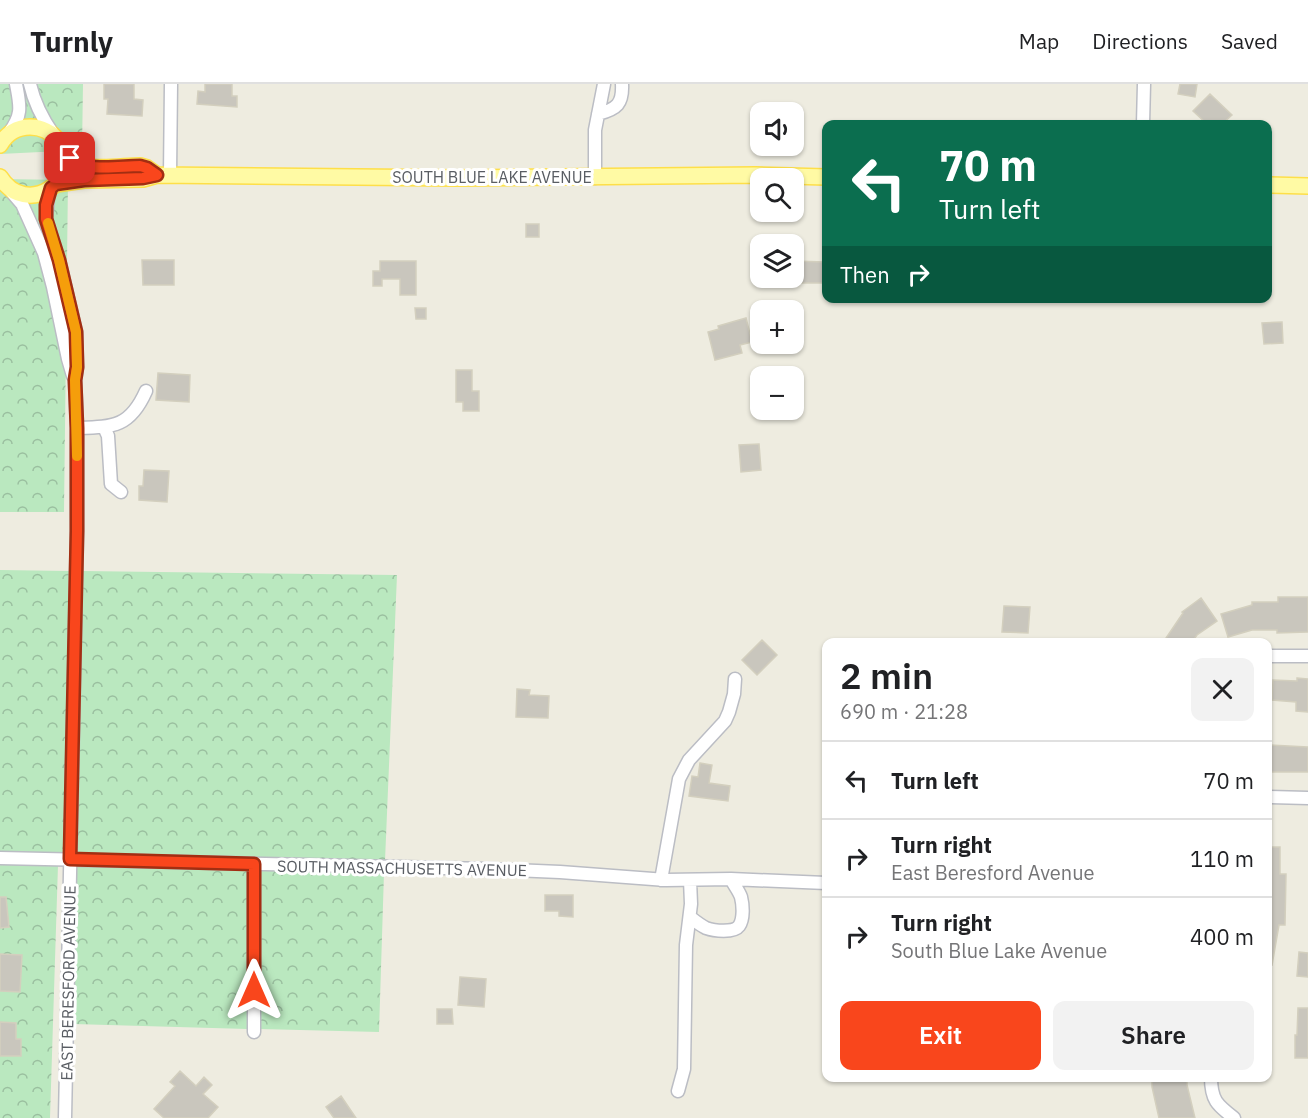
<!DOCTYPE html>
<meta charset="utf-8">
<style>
body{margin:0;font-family:"IBM Plex Sans",sans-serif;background:#f2f2f2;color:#202124;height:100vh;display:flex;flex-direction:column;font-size:22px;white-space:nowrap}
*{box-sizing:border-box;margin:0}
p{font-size:20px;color:#757577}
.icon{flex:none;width:33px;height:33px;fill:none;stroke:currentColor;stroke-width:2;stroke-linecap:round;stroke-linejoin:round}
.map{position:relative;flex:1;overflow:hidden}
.drawer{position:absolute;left:822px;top:554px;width:450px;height:444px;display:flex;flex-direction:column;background:#fff;border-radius:12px;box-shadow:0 2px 4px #0004}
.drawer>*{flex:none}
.hud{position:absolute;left:822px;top:36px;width:450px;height:183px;border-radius:12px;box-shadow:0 2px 4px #0004;background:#0b6e4f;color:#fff;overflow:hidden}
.controls{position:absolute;left:750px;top:18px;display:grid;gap:12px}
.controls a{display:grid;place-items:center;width:54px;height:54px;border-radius:12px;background:#fff;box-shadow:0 2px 4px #0004;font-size:30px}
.pin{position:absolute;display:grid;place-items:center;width:51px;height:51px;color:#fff;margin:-26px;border-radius:12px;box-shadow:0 3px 9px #0006}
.me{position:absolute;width:66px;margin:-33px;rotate:0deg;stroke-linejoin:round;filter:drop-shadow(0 0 4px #0008)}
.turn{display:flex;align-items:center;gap:21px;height:126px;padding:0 18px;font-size:27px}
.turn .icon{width:78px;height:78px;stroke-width:2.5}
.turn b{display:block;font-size:42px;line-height:51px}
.then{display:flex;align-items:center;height:57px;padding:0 18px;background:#0003;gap:12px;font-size:22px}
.round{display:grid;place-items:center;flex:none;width:63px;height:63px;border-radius:12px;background:#f2f2f2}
.overview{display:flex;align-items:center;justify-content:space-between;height:102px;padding:0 18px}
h1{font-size:36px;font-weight:600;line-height:45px}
.button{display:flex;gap:12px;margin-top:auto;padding:12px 18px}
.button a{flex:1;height:69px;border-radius:12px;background:#f9461c;color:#fff;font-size:24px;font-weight:600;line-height:69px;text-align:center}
.button a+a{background:#f2f2f2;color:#202124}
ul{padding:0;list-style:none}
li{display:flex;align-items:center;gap:18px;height:78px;padding:0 18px;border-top:2px solid #e0e0e0}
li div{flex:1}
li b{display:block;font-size:22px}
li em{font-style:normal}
header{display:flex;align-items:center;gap:36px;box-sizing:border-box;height:84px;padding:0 30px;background:#fff;border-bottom:2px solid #e0e0e0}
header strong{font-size:28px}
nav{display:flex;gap:33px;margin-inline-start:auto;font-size:21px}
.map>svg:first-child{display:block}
</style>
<header>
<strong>Turnly</strong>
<nav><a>Map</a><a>Directions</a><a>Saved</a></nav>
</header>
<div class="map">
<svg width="1308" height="1034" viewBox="0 0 1308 1034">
<defs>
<pattern id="forest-crowns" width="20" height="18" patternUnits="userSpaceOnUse" patternTransform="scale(1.5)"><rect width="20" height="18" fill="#bae8bf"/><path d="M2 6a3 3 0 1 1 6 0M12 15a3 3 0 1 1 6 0" fill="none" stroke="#9abf9f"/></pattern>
</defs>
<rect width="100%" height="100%" fill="#eeece0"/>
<path fill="url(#forest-crowns)" d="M0,0H83L82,66L0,70Z
M0,95L68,96L64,428H0Z
M0,486L69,487L64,769L0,768Z
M83,487L397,491L385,777L77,769Z
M0,779L58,781L50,1034H0Z
M77,781L248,786L247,945L73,940Z
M261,786L384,789L379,948L260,945Z"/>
<path fill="#c9c6bd" stroke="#d3cfbe" stroke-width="1.5" d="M104,0H134V15L143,16L142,32L107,30L108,15H104Z
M205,0H232V12H237V23L197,20L198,7L205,8Z
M1180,0H1197L1195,13L1178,10Z
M1210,10L1232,31L1222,40H1207L1193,27Z
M526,140H539V153H526Z
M142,176H174V201H143Z
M380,177H416V211H400V195H382V202H373V187H380Z
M794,177L824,178V199H794Z
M415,224H426V235H416Z
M746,234L752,258L740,261L742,269L715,276L708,248L719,245L718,242Z
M1282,238L1283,259L1264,260L1262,239Z
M456,286H472V307H479V327H463V318H456Z
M158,289L190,291L189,318L156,316Z
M759,360L761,386L741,388L739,361Z
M144,386L169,387L167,418L139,416V402H143Z
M1278,513H1308V548L1277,549V546H1252L1228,553L1221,530L1252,521V518H1278Z
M1201,514L1217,537L1197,551L1192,558H1172L1166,554L1183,529L1182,528Z
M1004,522L1030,523L1028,549L1002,548Z
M762,556L777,571L757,591L742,576Z
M1297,594L1308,595V628L1296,627V618L1272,616L1273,596L1297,597Z
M517,605L530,606L529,611L549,612L548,634L516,633Z
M1270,661L1308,663V688H1270Z
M700,679L712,681L709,699L730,702L728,717L689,712L692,692L698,693Z
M1268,763H1280V790H1286L1285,841H1279L1272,881L1268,880Z
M545,811H573V833L559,832V827H545Z
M0,813H6L9,843L0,844Z
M1299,868L1308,869V893L1297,892Z
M0,870L22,871L20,908L0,907Z
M460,893L486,895L484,923L458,921Z
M1298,924H1308V974H1295V951H1297Z
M437,925H452L453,940H437Z
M0,938L16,939V955H21V972H0Z
M180,987L196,1002L204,993L212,1001L203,1010L218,1023L208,1034H164L154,1025L175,1002L170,998Z
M1152,993H1187V1001L1195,1034H1159L1152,1003Z
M341,1012L356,1034H334L326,1023Z"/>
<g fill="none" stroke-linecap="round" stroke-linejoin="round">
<g stroke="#bbbdc4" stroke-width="15">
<path id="minor" d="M30,0C34,18 42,34 53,50
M598,30C617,25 623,20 622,0
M1143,40L1144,0
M9,49C23,30 20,22 16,0
M170,91L171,0
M595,94V46L604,0
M51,104L48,114L46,135L59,176L76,248L77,283L75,296L77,344V447L65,1034
M10,106L22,120L44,169L53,203L68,275L73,292
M104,343L108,352L111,400L121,408
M77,344C114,343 130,343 146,307
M1268,572H1308
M1268,713L1308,714
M0,774L488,785L560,788L666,796L731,795L826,799
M661,796L679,695L689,676L725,637L729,628L734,610L735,595
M690,833C695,837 700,841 706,844C714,847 734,849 739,842C744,835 743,821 741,813C739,807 734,801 731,795
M254,948V780
M1211,993C1211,1016 1217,1021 1234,1034
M678,1007L684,985L686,861L691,820L690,796"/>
</g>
<g stroke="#fedf49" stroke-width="18">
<path id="major" d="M0,61C6,50 17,43 30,43C41,43 52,48 58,57C85,96 26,135 0,93
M62,63C66,68 69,74 75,78C90,88 122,82 140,82L147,84L157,91
M56,100L84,96L143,95L157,91L458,94L756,91L826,93
M1268,101L1308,102"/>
</g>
<use href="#minor" stroke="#fff" stroke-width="12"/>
<use href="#major" stroke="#fffaa4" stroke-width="15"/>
</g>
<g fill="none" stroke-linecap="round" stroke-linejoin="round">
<g stroke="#a22e12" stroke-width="15">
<path id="route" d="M70,74C89,89 118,82 140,82L147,84L157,91L143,94L84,96L56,100L51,104L46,121V135L59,176L76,248L77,283L75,296L77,344V447L70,775L254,780V906"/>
</g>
<use href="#route" stroke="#f9461c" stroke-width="10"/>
<path stroke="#f59e0b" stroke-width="10" d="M48,139L59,176L76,248L77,283L75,296L77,372"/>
</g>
<g text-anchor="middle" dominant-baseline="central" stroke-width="6" stroke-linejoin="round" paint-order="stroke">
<g font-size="16" fill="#595d63" stroke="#fff">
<text x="492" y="93">SOUTH BLUE LAKE AVENUE</text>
<text transform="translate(402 784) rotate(1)">SOUTH MASSACHUSETTS AVENUE</text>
<text transform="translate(68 899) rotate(-89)">EAST BERESFORD AVENUE</text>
</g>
</g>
</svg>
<div class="controls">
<a><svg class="icon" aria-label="sound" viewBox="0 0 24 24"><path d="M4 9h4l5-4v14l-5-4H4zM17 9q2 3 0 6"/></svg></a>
<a><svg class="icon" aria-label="search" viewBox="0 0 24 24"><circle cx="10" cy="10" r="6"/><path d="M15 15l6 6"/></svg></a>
<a><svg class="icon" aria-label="layers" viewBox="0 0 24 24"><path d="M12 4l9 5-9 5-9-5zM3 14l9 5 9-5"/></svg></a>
<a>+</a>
<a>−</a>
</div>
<div class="pin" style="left:70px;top:74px;background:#d93025"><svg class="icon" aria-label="arrive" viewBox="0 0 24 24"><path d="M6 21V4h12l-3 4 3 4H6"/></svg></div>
<svg class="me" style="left:254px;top:906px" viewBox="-20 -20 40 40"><path d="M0-17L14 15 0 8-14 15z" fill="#f9461c" stroke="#fff" stroke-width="4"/></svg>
<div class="hud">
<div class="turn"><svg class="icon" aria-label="left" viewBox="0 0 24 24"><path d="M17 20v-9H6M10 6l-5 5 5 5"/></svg><div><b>70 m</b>Turn left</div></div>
<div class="then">Then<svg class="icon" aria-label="right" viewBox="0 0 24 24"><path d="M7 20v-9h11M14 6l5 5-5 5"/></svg></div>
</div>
<section class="drawer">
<div class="overview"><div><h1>2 min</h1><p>690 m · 21:28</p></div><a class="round"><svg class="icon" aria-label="close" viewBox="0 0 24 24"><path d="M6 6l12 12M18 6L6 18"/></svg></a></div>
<ul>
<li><svg class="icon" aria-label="left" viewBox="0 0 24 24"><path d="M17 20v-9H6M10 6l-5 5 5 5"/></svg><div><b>Turn left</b></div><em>70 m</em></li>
<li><svg class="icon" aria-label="right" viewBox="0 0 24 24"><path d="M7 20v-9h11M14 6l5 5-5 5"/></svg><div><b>Turn right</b><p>East Beresford Avenue</p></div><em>110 m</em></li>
<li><svg class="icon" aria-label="right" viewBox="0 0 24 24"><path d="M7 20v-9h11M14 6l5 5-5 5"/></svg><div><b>Turn right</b><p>South Blue Lake Avenue</p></div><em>400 m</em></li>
</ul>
<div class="button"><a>Exit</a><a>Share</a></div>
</section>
</div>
